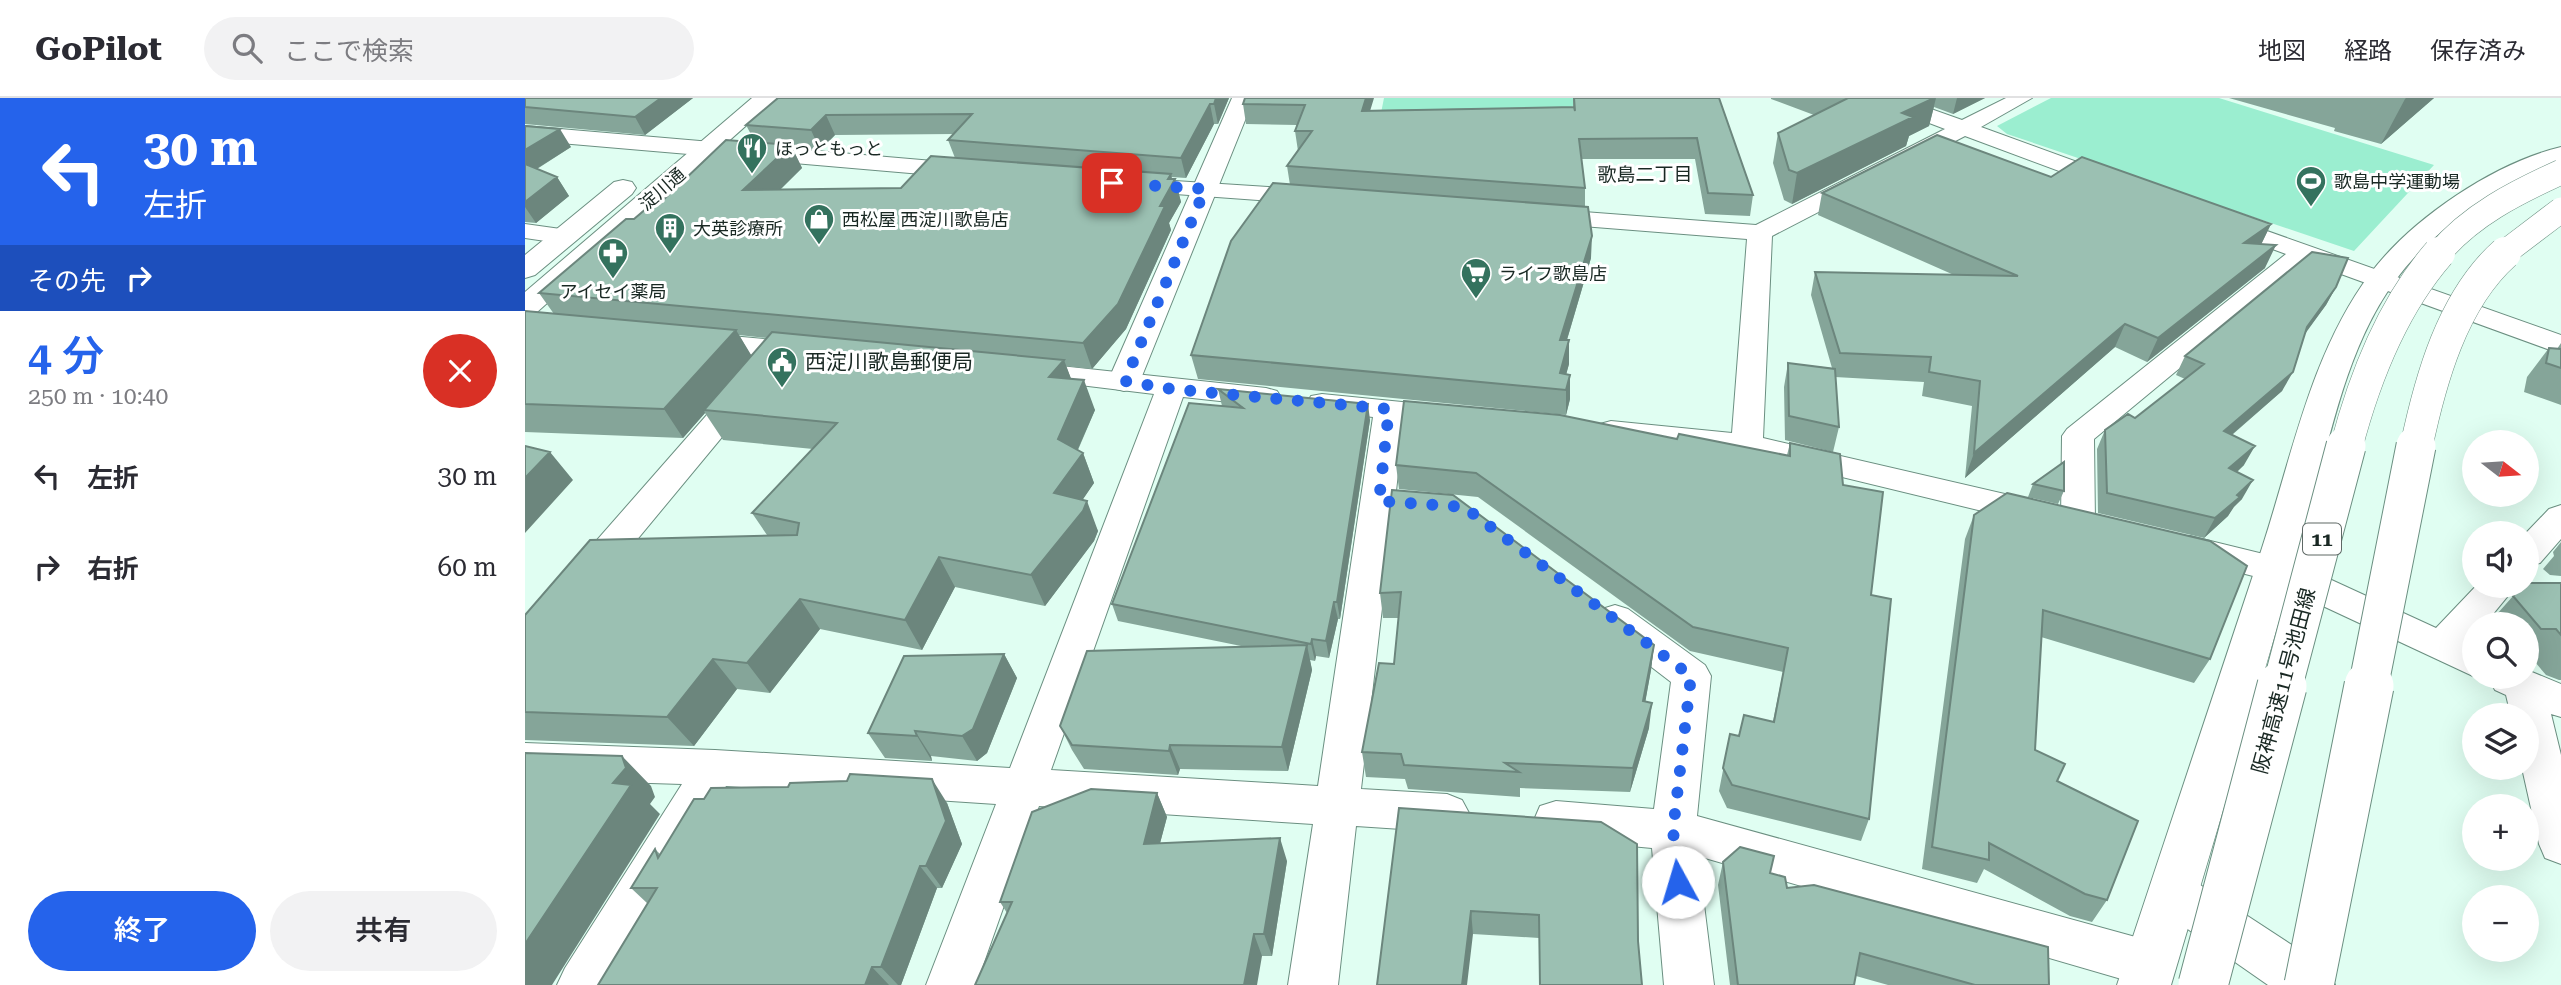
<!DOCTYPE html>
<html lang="ja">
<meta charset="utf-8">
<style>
body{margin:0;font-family:"Roboto Serif","Noto Sans JP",serif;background:#f2f2f3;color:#2b2b33;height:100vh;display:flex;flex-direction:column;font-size:26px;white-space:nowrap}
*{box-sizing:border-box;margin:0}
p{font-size:23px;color:#7c7c81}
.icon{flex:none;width:38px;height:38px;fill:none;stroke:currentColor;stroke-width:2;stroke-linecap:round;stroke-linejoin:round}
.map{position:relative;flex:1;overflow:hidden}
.panel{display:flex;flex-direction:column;background:#fff;width:525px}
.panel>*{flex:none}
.guide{background:#2563eb;color:#fff;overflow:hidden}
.needle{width:46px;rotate:107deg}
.tools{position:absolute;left:1937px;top:332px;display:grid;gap:14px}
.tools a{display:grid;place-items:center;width:77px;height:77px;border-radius:50%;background:#fff;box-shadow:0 7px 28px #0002;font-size:35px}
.pin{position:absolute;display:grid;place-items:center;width:60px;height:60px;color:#fff;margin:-30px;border-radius:14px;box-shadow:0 4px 10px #0006}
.me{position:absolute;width:77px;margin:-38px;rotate:354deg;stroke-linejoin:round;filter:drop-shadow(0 0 5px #0008)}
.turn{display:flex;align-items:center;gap:24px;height:147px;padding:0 28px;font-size:32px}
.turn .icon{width:91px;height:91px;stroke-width:2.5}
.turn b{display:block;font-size:49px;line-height:60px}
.then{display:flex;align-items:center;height:66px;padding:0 28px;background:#0003;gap:14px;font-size:26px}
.round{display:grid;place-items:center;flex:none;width:74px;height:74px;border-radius:37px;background:#f2f2f3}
.head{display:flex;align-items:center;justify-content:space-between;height:119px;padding:0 28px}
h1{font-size:42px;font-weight:600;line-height:52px;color:#2563eb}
.cta{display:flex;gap:14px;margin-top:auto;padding:14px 28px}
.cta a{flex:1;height:80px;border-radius:42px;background:#2563eb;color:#fff;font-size:28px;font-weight:600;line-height:80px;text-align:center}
.cta a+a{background:#f2f2f3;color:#2b2b33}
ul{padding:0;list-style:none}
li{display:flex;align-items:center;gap:21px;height:91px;padding:0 28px}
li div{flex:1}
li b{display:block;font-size:26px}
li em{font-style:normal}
header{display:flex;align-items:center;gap:42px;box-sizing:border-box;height:98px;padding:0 35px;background:#fff;border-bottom:2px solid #e1e1e2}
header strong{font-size:33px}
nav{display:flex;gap:38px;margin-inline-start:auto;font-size:24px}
.search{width:490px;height:63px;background:#f2f2f3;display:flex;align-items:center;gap:18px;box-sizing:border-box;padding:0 24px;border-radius:38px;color:#7c7c81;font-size:26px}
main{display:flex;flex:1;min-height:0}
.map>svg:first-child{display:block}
</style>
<header>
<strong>GoPilot</strong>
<div class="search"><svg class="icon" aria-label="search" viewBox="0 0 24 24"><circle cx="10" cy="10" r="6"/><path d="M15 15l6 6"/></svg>ここで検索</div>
<nav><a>地図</a><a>経路</a><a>保存済み</a></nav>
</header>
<main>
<section class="panel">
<div class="guide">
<div class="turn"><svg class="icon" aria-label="left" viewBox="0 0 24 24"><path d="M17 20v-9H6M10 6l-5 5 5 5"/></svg><div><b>30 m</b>左折</div></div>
<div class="then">その先<svg class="icon" aria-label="right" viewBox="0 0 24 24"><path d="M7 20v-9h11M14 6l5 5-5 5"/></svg></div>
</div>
<div class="head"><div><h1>4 分</h1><p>250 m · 10:40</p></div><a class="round" style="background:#d93025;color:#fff"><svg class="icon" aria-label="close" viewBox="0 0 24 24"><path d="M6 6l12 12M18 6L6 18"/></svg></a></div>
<ul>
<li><svg class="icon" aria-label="left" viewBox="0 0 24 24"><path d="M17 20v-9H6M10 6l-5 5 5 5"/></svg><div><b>左折</b></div><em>30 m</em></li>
<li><svg class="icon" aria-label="right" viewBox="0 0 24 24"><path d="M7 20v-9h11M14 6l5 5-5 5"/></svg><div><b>右折</b></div><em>60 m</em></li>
</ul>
<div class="cta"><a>終了</a><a>共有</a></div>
</section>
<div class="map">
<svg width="2036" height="887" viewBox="0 0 2036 887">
<rect width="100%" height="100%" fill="#e0fef2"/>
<path fill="#9beed0" d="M859,0H1066L1046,9L856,15Z
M1526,0H1694L1909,67L1829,153L1482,36L1472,28Z"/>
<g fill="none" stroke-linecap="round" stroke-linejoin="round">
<g stroke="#6b8f81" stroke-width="2">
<path id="street" d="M1346,0H1375L1437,22L1481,0H1507L1456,29L1596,80L1600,85L1596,90H1580L1440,38L1247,138L1238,340L1527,407L1532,415L1527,423L1515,427L1222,356L1086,343L1075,340L1070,333L1075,326L1086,323L1207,335L1222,141L1019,125L1010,123L1007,118L1010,113L1019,111L1231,127L1420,31L1349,4Z
M0,28L443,66L451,68L455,73L451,78L443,80L0,42Z
M603,80L788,92L796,94L800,99L796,104L788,106L595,92L591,87L595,82Z
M1694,116L2036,237V256L1783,164L1569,341L1570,424L1565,432L1553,436L1541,432L1536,424L1537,338L1542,331L1761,156L1685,128L1682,123L1685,118Z
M0,126L50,133L54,138L50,143L41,146L0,140Z
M173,235L281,245L291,248L295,254L291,260L281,263L163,250L159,244L163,238Z
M498,264L741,290L752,293L756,299L752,305L741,308L658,299L526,672L793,688L848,319L786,312L782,305L786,298L797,296L937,310L941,317L937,324L926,326L879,322L871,393L926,399L931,407L926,415L914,418L868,415L836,691L922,696L937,702L944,715L937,728L922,734L831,728L813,887H763L788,726L514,708L451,887H401L471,706L201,688L84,887H32L40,870L157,686L0,681V645L190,652L485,670L629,296L488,279L483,273L488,267Z
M220,283L231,286L235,292L231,298L14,560L0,565V524L209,286Z
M2036,407V441L2015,465L2002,468L2000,436L2024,411Z
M1665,438L1763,462L1911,530L1951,488H1991L1959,527H1950V537L1943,544L1950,547V579L1740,481L1653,459L1647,450L1653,441Z
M1090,507L1103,511L1180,567L1186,578L1172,718L1625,843L1642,849L1649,866L1642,883L1631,887H1617L1173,758L1189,887H1139L1127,750L1031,741L1015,736L1009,722L1015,708L1031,703L1129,711L1146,584L1077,531L1071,521L1077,511Z
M2002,572L2036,586V619L2026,616L2036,657V766L2020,760L2014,746L1997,670H2002V618H1986L1981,597L1970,592L1964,581L2002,579Z
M1647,773L1663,779L1802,870L1810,887H1743L1631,809L1624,794L1631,779Z"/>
</g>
<g stroke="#6b8f81" stroke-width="2">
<path id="secondary" d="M227,0H252L11,215L0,218V194Z
M707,0H729L615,283L611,290L599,293L587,290L583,283Z
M2036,49V65C1974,92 1910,127 1870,183C1816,256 1800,365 1775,451C1733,597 1689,742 1646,887H1592C1640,741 1689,596 1737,450C1767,358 1786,255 1845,176C1886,121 1969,65 2036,49Z
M98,82L107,84L111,90L107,96L10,177L0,180V157L89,84Z"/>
</g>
<use href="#street" fill="#fff" fill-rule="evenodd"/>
<use href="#secondary" fill="#fff" fill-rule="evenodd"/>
<g stroke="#6b8f81" stroke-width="26" stroke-linecap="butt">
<path id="highway-bridge-far3" d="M1913,156C1946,117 1990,95 2036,74
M1978,156L2036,112"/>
</g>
<g stroke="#6b8f81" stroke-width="33" stroke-linecap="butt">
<path id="highway-bridge-far2" d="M1821,350C1839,281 1867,209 1914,155
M1891,350C1905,283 1927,202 1980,155"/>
</g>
<g stroke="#6b8f81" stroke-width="41" stroke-linecap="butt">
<path id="highway-bridge-far1" d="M1757,590L1821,348
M1843,590L1891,348"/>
</g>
<g stroke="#6b8f81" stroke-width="51" stroke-linecap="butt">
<path id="highway-bridge" d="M1678,887L1757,588
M1784,887L1844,588"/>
</g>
<use href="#highway-bridge-far3" stroke="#fff" stroke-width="25"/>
<use href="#highway-bridge-far2" stroke="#fff" stroke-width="32"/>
<use href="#highway-bridge-far1" stroke="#fff" stroke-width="39"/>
<use href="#highway-bridge" stroke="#fff" stroke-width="49"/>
</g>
<path fill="#85a599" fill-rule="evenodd" d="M0,0H168L120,37L0,26Z
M253,0H704L693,26H689L661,80L646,79L647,81H650L656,104L644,125L646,132L601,231L567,271L541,268L546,281L570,312L553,352L558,355L569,385L557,402L573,433L569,443L520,508L430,489L397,552L295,531L245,595L212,591L169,648L0,642V517L242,437L227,415L288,351L198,342L180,315L158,340L0,334V213L29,216L14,195L109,121L230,44L221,27ZM429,36L423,42L430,60L376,90L255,92L277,70L267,50L295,52L310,37ZM214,237L242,240L226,258Z
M720,0L845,12L1048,9V0H1194L1228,97L1225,118L1180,116L1170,61H1056L1060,90V109L1066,160L1042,242L1044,266L1041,276L1045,277V301L1041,317L673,281L666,257L765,87L762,68L773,53L770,33L772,27L721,26L718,6Z
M1246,0H1460L1428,16L1409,9L1404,28L1384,38L1381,48L1267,106L1259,102L1248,65L1253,35L1289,17L1246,1Z
M1704,0H1909L1856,46L1809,33L1810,30Z
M0,28L46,49L12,71L32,79L44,98L11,125L0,124Z
M1526,79L1746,126L1736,146L1740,170L1622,264L1590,249L1440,380L1447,308L1397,298L1399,284L1310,279L1314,329L1308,354L1260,342L1259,289L1263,265L1307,270L1286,197L1290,174L1429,177L1293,117L1297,95Z
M1811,189L1801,207L1779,236L1757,293L1707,337L1719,367L1712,374L1717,401L1708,409L1703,418L1679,440L1573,415L1572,351L1580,332L1610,320L1660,281L1651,277L1660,258Z
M2036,245V307L1999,294L2002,279L2024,250L2032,251Z
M693,291L845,322L815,521H813L804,560L791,558L790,563L785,562L787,572L763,673L655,671L653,677L559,671L547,652L535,628L721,549L593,523L587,506L697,308Z
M1152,341L1262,357L1265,345L1318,387L1346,497L1344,721L1336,743L1202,710L1194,693L1205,636L1214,638L1248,623L1258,574L1165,553L953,399L874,391L871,367Z
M1508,386L1539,393L1533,406L1503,399Z
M867,392L1129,547L1126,572L1120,604L1124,630L1105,694L995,690V699L883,691L880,681L841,679L837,654L869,566L874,520H858L855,495Z
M1449,417L1685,561L1669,585L1516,539L1510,652L1532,683L1582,802L1567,824L1545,818L1459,771L1452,785L1397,771L1440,441Z
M2036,444V478L2025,477L2018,471L2029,458L2028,454Z
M2036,485V582H2034L2021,577L2005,558H2002V527H1965L1964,525L1997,488Z
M479,556L492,580L462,655L452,663L406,658L407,663L360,660L343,635Z
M632,695L642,719L635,745L762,763L747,858H737L482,815L475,804Z
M422,705L437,746L417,790H412L376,887H73L123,806L106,790L130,751L135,756Z
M874,710L1113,843L1014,840L948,836Z
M1198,764L1245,775L1262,790L1524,887H1363L1331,878L1329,887H1205L1193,787Z"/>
<path fill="#6c867d" d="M136,0H168L120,37L110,19Z
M691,0H704L693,26L689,6Z
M841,0H849L839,33L837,13Z
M1409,0H1411L1404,28L1384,38L1381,48L1267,106L1272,75L1377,15Z
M1432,0H1460L1428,16Z
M1881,0H1909L1856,46L1880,1Z
M685,6L689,26L661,80L656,60Z
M301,17L310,37L295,52L286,32Z
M35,31L46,49L0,78V52Z
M266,47L277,70L230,116L218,92Z
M646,76L648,85L650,81L656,104L644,125L646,132L601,231L567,271L558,245L635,108L643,81Z
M32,79L44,98L11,125L0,109V104Z
M1746,126L1735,149L1719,145Z
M1067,138L1066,160L1035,265V242Z
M1751,147L1740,170L1622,264L1633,240Z
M1811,189L1801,207L1772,247L1782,229Z
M1600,226L1590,249L1440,380L1449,355Z
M211,232L228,260L179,312L180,315L158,340L139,311Z
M1044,242V266L1037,292L1035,275Z
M539,262L550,291L524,279Z
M1768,274L1757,293L1689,352L1699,333Z
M1045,277V301L1041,317V292Z
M559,282L570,312L544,371L533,341Z
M843,306L845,322L815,521L812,504Z
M1730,348L1719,367L1694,390L1704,370Z
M25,354L48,382L0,435V380Z
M558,355L569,385L542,425L529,395Z
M1728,382L1717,401L1709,409L1703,418L1679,440L1690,420Z
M562,403L573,433L569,443L520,508L506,477Z
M414,459L430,489L397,552L380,522Z
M275,501L295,531L245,595L222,565Z
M809,504L813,521L804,560L801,543Z
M787,541L791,558L790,563L786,546Z
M782,547L787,572L763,673L757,649Z
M1129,547L1126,572L1116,628L1118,603Z
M479,556L492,580L462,655L452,663L437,638Z
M188,561L212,591L169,648L142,619Z
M1127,605L1124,630L1105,694L1108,670Z
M390,633L406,658L407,663L392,638Z
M645,647L655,671L653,677L644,653Z
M97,658L126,688L130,699L125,706L135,716L27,887H0V846L88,685Z
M407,681L422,705L437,746L417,790L401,768Z
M632,695L642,719L629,768L619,746Z
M755,740L762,763L747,858L739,836Z
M395,768L412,790L376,887H373L356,869Z
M946,813L948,836L942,887H937Z
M729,836L737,858L732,887H719Z
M347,869L364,887H340Z"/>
<path fill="#9bc0b2" stroke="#6c867d" stroke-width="2" d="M0,0H136L110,19L0,9Z
M253,0H691L689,6H685L656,60L423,42L447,16L301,17L286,32L221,27Z
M720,0H841L837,13L1049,9L1050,13L1049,0H1194L1228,97L1183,95L1172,40L1054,41L1060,90L762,68L787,33H770L780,7L718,6Z
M1323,0H1409L1377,15L1388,19L1272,75L1264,72L1253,35Z
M0,28L35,31L0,52Z
M1412,37L1526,79L1557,59L1746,126L1719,145L1751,147L1633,240L1600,226L1449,355L1455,283L1404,274L1406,259L1315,255L1290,174L1493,178L1297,95Z
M201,42L266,47L218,92L376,90L406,58L646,76L643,81H650L635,108H640L593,206L558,245L14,195L101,121H109L129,104H136Z
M0,66L32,79L0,104Z
M748,85L1063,109L1067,138L1035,242H1044L1035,275L1045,277L1041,292L666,257L706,143Z
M1787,154L1823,160L1811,189L1782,229L1768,274L1699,333L1730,348L1704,370L1728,382L1712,397L1715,399L1690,420L1582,395L1580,332L1603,316L1610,320L1679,266L1660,258Z
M0,213L211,232L139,311L0,306Z
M247,234L539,262L524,279L559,282L533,341L558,355L529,395L562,403L558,413L506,477L414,459L380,522L275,501L222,565L188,561L142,619L0,614V517L65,442L272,437L274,425L227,415L312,325L179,312Z
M2024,250L2036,251V270L2021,265Z
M1263,265L1310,271L1314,329L1264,318Z
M693,291L843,306L812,504H809L801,543L787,541L786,546L587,506L664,305L718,310Z
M879,303L1035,317L1152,341L1154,336L1265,358V345L1315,356L1318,387L1358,394L1346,497L1366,501L1344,721L1207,687L1198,670L1205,636L1214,638L1219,617L1249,624L1263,550L1168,529L951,375L871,367Z
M0,348L25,354L0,380Z
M1539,364V393L1508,386Z
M867,392L928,397L1129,547L1118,603L1127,605L1108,670L980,665L994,674L879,667L876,656L837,654L854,565L869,566L876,494L855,495Z
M1482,395L1685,443L1722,468L1685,561L1518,512L1510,652L1540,666L1532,683L1613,723L1582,802L1560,796L1464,745V762L1407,749L1449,417Z
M2002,485H2036V537L2031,531H2016L1988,498L1997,488H2002Z
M782,547L757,649L645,647L644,653L547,647L535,628L562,553Z
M479,556L448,631L437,638L390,633L392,638L343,635L379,558Z
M0,655L97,658L101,670L88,685L106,687L0,846Z
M325,676L407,681L421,723L401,768H395L356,869H347L340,887H73L132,790H106L130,751L133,760L169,701H179L186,690L263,689L265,685L322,683Z
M566,691L632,695L619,746L755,740L739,836H729L719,887H450L487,804H475L507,714Z
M874,710L1076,724L1112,746L1113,843L1117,887H1015L1014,817L946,813L937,887H852Z
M1215,749L1249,758L1245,775L1260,779L1262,790L1289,787L1523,849L1524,887H1450L1335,855L1329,887H1213L1198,764Z"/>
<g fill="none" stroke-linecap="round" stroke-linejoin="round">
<path stroke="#2563eb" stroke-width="12" stroke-dasharray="0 21.6" d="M587,85L680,91L600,283L646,291L864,311L854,403L939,409L1166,578L1148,732L1153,784"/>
</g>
<defs>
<g id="restaurant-pin" transform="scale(1.575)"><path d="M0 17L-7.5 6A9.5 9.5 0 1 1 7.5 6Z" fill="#34725e" stroke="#fff"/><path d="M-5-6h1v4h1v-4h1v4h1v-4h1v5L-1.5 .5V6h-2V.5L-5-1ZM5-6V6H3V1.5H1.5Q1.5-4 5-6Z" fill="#fff"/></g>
<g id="stadium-pin" transform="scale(1.575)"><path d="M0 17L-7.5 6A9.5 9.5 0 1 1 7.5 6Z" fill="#34725e" stroke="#fff"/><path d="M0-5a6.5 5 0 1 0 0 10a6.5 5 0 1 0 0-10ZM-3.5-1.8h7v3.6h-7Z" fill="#fff"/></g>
<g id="shop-pin" transform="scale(1.575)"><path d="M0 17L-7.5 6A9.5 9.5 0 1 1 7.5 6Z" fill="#34725e" stroke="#fff"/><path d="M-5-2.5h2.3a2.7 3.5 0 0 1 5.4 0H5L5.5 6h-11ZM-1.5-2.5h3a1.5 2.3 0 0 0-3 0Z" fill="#fff"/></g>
<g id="building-pin" transform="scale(1.575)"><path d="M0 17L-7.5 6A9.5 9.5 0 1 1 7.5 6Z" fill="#34725e" stroke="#fff"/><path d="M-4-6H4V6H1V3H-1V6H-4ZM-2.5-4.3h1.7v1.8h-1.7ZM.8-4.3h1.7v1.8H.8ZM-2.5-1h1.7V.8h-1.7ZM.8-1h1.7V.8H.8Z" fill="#fff"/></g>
<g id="pharmacy-pin" transform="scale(1.575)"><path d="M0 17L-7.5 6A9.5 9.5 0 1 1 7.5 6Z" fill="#34725e" stroke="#fff"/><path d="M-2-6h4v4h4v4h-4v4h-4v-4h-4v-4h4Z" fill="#fff"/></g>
<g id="supermarket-pin" transform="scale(1.575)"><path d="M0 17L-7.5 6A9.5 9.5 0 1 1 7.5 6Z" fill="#34725e" stroke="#fff"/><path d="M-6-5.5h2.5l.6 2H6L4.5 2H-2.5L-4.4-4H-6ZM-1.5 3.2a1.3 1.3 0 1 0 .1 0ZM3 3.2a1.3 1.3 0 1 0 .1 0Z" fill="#fff"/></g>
<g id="civic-pin" transform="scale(1.575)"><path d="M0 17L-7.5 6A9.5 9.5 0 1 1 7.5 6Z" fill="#34725e" stroke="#fff"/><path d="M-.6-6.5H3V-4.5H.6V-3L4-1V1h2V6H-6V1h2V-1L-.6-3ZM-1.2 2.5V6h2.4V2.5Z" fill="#fff"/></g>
</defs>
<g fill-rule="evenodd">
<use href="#restaurant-pin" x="227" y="50"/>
<use href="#stadium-pin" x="1786" y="83"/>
<use href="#shop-pin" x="294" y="121"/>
<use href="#building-pin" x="145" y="130"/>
<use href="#pharmacy-pin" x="88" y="155"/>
<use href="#supermarket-pin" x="951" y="175"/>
<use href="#civic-pin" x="257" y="264"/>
</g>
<g text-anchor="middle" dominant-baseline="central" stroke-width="6" stroke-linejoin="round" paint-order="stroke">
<g font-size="18" fill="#192823" stroke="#fff" text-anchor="start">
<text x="250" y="50">ほっともっと</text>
<text x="1809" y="83">歌島中学運動場</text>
<text x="317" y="121">西松屋 西淀川歌島店</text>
<text x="168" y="130">大英診療所</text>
<text x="974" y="175">ライフ歌島店</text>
<text x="88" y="193" text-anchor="middle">アイセイ薬局</text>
</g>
<g font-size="18" fill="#192823" stroke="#fff">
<text transform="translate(137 91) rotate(-41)">淀川通</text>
</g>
<g font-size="19" fill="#192823" stroke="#fff">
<text x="1120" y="76">歌島二丁目</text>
</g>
<rect fill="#fff" stroke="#5e6865" stroke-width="2" x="1778" y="425.5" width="38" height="31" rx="5"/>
<g font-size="19" font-weight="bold" fill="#192823">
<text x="1797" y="441">11</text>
</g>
<g font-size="21" fill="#192823" stroke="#fff" text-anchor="start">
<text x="280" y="264">西淀川歌島郵便局</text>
</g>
<g font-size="21" fill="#192823" stroke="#fff">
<text transform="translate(1759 583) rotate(-75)">阪神高速11号池田線</text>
</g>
</g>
</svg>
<div class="tools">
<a><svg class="needle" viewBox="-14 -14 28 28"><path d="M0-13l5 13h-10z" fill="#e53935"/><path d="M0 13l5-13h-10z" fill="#7c7c81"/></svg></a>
<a><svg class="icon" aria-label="sound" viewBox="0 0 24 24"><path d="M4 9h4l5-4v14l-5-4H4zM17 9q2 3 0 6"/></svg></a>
<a><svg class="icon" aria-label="search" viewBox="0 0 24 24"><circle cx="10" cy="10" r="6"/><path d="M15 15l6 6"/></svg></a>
<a><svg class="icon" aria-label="layers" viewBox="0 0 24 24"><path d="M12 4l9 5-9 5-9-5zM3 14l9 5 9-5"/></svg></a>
<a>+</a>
<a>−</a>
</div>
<div class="pin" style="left:587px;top:85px;background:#d93025"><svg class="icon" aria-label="arrive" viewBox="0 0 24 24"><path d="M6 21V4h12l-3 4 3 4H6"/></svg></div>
<svg class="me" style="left:1153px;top:784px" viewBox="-20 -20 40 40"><circle r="19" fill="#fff"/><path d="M0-13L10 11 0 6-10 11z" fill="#2563eb"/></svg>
</div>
</main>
